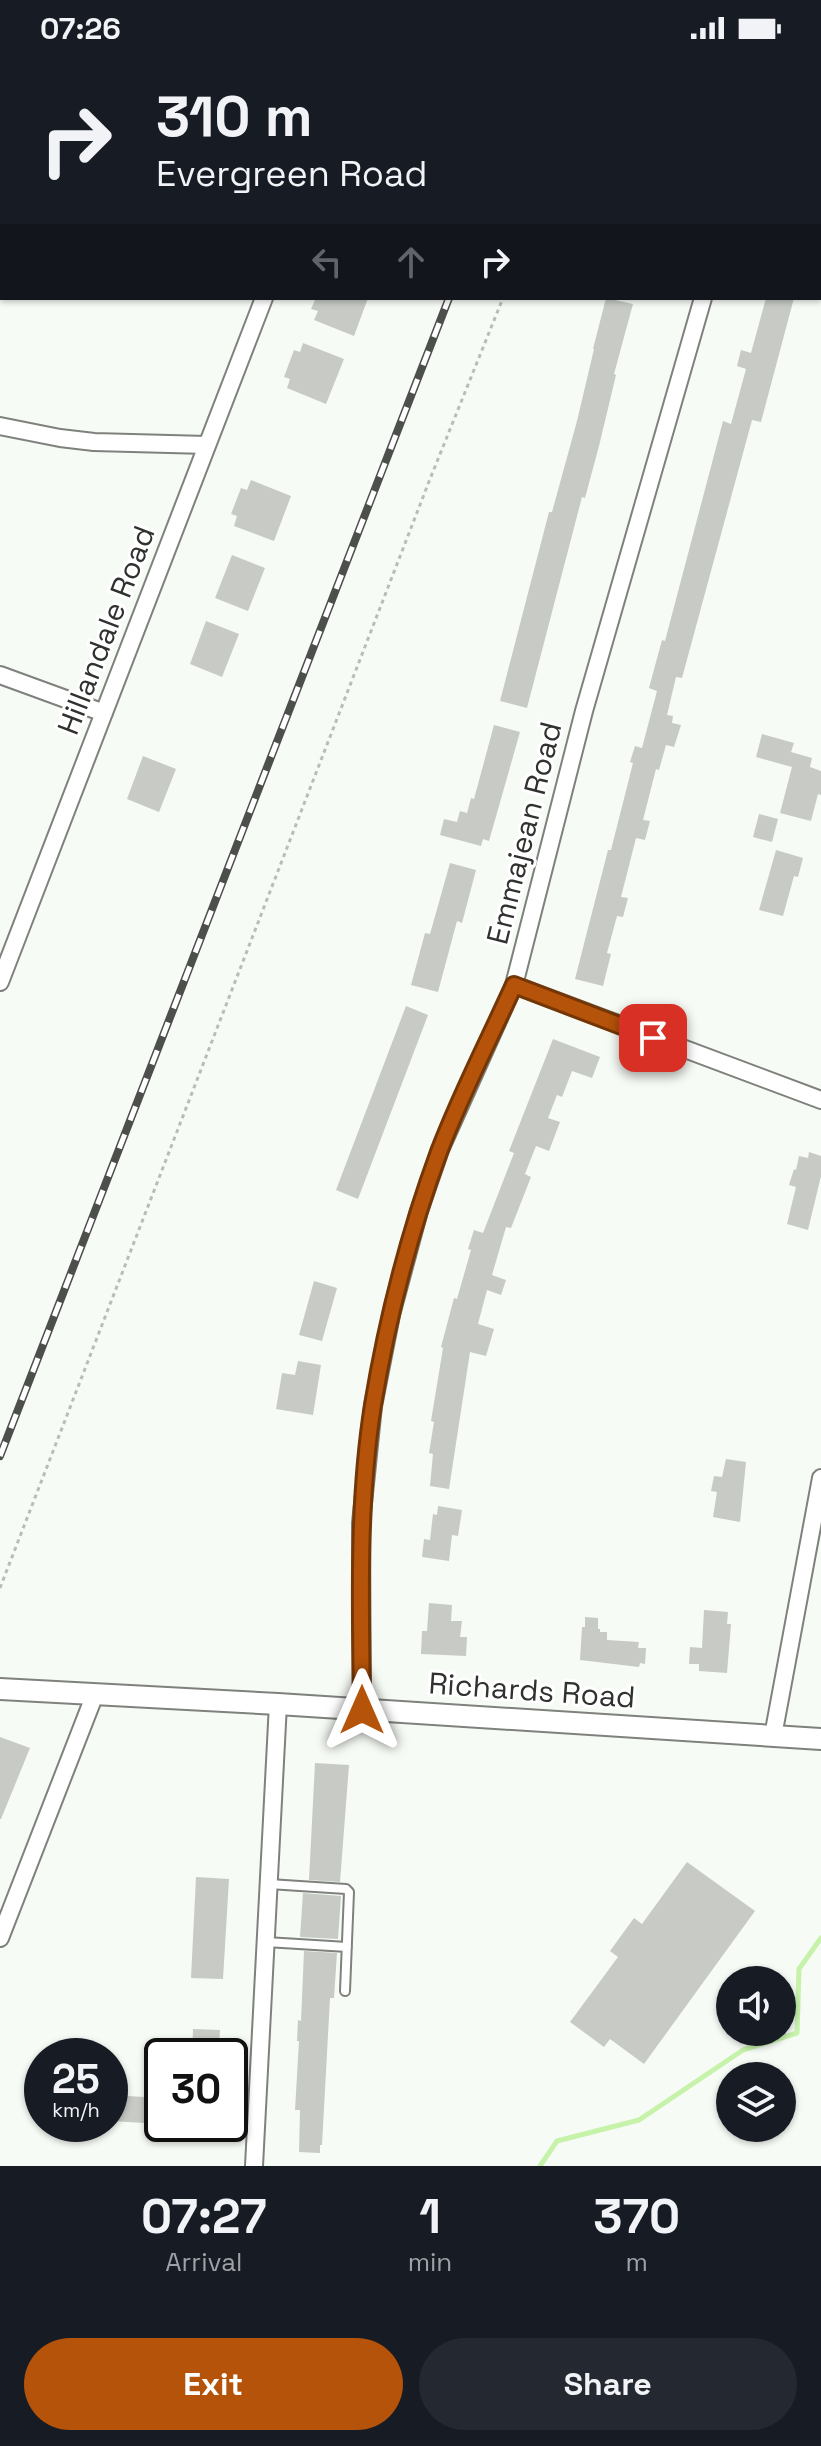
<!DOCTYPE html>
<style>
body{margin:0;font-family:"Space Grotesk",sans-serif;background:#242831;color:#f1f3f6;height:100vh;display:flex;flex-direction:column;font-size:30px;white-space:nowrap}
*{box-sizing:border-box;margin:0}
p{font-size:26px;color:#9ea1a6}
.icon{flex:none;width:44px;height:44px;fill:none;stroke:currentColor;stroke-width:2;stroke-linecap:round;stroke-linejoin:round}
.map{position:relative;height:2110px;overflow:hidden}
.panel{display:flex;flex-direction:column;background:#171b24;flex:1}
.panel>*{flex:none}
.banner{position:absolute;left:0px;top:0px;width:822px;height:244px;box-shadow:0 2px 6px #0004;background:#171b24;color:#f1f3f6;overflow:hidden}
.fabs{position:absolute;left:716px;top:1910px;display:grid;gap:16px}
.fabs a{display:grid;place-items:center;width:80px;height:80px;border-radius:50%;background:#171b24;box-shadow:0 2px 6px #0004;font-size:40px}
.speed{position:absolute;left:24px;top:1982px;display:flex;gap:16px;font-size:40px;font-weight:700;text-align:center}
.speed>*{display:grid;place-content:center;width:104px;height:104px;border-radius:50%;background:#171b24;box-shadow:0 2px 6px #0004;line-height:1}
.speed small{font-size:20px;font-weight:400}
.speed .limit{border:4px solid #111;border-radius:12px;background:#fff;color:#111}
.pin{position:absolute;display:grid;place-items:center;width:68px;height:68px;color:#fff;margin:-34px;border-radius:16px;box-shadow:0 4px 12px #0006}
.me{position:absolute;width:88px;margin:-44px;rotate:0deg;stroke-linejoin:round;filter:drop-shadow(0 0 6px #0008)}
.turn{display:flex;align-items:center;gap:28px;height:168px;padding:0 24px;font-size:36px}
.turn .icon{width:104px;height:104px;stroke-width:2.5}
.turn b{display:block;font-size:56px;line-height:68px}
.lanes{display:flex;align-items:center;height:76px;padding:0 24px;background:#0003;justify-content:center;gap:40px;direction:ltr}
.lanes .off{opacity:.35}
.eta{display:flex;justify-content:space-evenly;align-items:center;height:136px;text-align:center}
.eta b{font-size:48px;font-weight:700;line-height:56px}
.primary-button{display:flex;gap:16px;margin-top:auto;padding:16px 24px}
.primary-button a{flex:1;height:92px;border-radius:48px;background:#b45309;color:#fff;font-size:32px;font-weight:700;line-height:92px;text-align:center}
.primary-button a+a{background:#242831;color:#f1f3f6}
.status{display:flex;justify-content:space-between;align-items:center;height:56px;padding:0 40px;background:#171b24;direction:ltr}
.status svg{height:22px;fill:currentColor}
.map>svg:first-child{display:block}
</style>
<div class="status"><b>07:26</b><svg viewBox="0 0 49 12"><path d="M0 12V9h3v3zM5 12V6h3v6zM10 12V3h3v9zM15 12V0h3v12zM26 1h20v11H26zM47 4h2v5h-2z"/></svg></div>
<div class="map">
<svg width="821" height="2110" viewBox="0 0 821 2110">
<rect width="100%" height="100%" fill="#f7fbf5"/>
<path fill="#b6d9a0" d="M622,0H821V118L820,2H621Z"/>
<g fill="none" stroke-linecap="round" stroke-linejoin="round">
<path stroke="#c6f2aa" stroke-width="5" d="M540,2110L557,2085L639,2064L743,1994L797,1977L799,1913L821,1882"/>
</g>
<path fill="#c7cac5" d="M316,242H368L354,280L314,264L318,255L311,253Z
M606,242L633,248L614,318L616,319L599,390L585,442L582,441L527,652L500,645L549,456H552L577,365L594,293H593Z
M766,242H794L761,366L752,364L682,622L676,621L667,659L673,660L672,667L681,669L674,691L666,689L659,714L656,713L643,764L650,765L645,784L636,782L621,841L628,842L623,861L617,860L607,897L611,898L603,930L575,923L608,794H611L633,707L630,706L635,690L642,692L657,635L649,632L662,584L665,585L723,365L731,368L746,313L737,310L741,294L751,297Z
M303,287L344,303L326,348L287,332L290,323L284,321L294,294L300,296Z
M251,424L291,440L274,485L234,470L237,460L231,458L241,432L247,434Z
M232,499L265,512L248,555L215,542Z
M206,565L239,578L222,621L190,608Z
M494,669L520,676L489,785L483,783L481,790L440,779L444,763L457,766L460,755L467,757L471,742L474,743Z
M762,678L794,687L791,696L812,702L810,711L821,715V739L818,738L811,765L780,757L792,711L756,701Z
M143,700L176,713L159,756L127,743Z
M759,758L778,763L772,786L753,781Z
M776,794L803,802L798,821L794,820L783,860L759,854Z
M450,807L476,814L462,867L457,865L438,936L411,929L425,877L430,878Z
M406,950L428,959L358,1143L336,1134Z
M553,983L600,1001L592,1022L572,1015L562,1041L557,1039L548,1062L560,1066L549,1095L536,1090L525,1118L531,1121L511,1172L506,1171L492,1219L506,1224L501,1239L487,1234L478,1268L494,1273L486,1300L470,1296L449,1433L430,1430L433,1398L429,1397L434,1366L431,1365L443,1292L441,1291L454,1242L457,1243L471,1194L468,1193L474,1174L483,1177L514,1097L509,1095Z
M809,1096L821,1100V1120L808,1174L787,1168L796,1131L789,1129L794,1113L796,1114L799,1100L808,1102Z
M314,1225L337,1232L322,1285L299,1279Z
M298,1305L321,1309L313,1359L276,1353L282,1317L295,1319Z
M726,1403L746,1406L740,1466L713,1461L717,1436L711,1435L714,1420L722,1421Z
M438,1450L462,1454L458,1480L452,1479L449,1505L422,1501L424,1483L430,1484L433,1458L437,1459Z
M429,1547L452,1549L451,1565H462L460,1581H467L466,1600L421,1598L422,1575H427Z
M704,1554L728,1556L727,1568H731L727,1617L699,1615V1608H689L690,1591L702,1592Z
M585,1561L598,1562V1573H600V1576H607V1584L639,1586L638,1592H646L645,1608L640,1607L639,1611L580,1604L582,1571H585Z
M0,1681L30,1692L1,1763H0Z
M315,1707L349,1709L340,1826L309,1824Z
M687,1806L755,1855L644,2008L610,1983L604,1991L570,1966L618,1901L610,1895L634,1862L642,1868Z
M196,1821L229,1823L223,1923L191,1922Z
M303,1837L341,1840L338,1883L300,1881Z
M304,1895L337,1897L334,1942H330L322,2089H320V2097L299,2096L300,2054H295L299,1985H297L298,1964L301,1965Z
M193,1973L220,1974L218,2000H192Z
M110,2039L162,2042V2068L110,2065Z"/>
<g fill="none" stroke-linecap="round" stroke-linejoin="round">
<g stroke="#7e817c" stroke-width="12">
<path id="service" d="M269,1828L346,1833L349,1836L345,1935
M266,1886L347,1891"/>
</g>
<g stroke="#7e817c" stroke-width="20">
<path id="minor" d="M108,0V2
M501,2V0
M0,370L60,382L94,386L207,389
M0,619L104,657
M0,926L264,242
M514,929L821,1044
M362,1654L361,1467L373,1350L391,1259L419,1155L440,1094L514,929L584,655L703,242
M773,1680L821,1422
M0,1882L95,1638
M254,2110L278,1648"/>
</g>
<g stroke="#7e817c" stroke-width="24">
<path id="tertiary" d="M0,1633L278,1648L821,1683"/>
</g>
<path stroke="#b9bcb7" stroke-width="3" stroke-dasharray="4 4" stroke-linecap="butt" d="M600,2L601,0
M726,2L727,0
M0,1532L430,423L503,242"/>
<use href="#service" stroke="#fff" stroke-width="8"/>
<use href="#minor" stroke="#fff" stroke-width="16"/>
<use href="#tertiary" stroke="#fff" stroke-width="20"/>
<g stroke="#4d4f4c" stroke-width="8">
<path id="rail" d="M542,2V0
M0,1400L449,242"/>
</g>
<use href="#rail" stroke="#fff" stroke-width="5" stroke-dasharray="15" stroke-linecap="butt"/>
</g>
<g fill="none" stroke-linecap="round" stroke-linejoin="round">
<g stroke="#753606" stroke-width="20">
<path id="route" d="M362,1654C361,1552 357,1450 373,1349C387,1264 409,1178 439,1096C460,1040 489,984 514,929L653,982"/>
</g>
<use href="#route" stroke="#b45309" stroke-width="14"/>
</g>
<g text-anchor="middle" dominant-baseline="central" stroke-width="6" stroke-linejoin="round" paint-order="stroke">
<g font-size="30" fill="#30322f" stroke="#fff">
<text transform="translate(106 574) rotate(-69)">Hillandale Road</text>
<text transform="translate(524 777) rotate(-76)">Emmajean Road</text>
<text transform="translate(532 1634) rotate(4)">Richards Road</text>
</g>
</g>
</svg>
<div class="fabs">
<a><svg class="icon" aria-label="sound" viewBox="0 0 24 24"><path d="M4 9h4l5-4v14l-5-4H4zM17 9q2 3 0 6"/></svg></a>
<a><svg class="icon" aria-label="layers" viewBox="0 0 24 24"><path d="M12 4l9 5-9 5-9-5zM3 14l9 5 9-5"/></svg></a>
</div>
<div class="speed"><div>25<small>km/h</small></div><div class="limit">30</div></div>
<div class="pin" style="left:653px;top:982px;background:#d93025"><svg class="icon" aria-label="arrive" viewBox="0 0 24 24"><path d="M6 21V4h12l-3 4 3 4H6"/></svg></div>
<svg class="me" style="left:362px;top:1654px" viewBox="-20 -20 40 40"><path d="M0-17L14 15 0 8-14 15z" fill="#b45309" stroke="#fff" stroke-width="4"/></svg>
<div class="banner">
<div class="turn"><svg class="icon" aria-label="right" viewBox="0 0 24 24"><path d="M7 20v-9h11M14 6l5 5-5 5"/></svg><div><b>310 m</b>Evergreen Road</div></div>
<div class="lanes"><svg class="icon off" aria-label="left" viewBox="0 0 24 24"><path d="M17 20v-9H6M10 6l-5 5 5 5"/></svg><svg class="icon off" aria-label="ahead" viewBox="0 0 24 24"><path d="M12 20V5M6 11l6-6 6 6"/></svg><svg class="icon" aria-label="right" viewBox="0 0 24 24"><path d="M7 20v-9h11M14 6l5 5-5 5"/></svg></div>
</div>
</div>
<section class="panel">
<div class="eta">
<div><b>07:27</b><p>Arrival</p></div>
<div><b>1</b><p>min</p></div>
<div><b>370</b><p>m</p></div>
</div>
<div class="primary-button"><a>Exit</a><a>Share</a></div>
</section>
